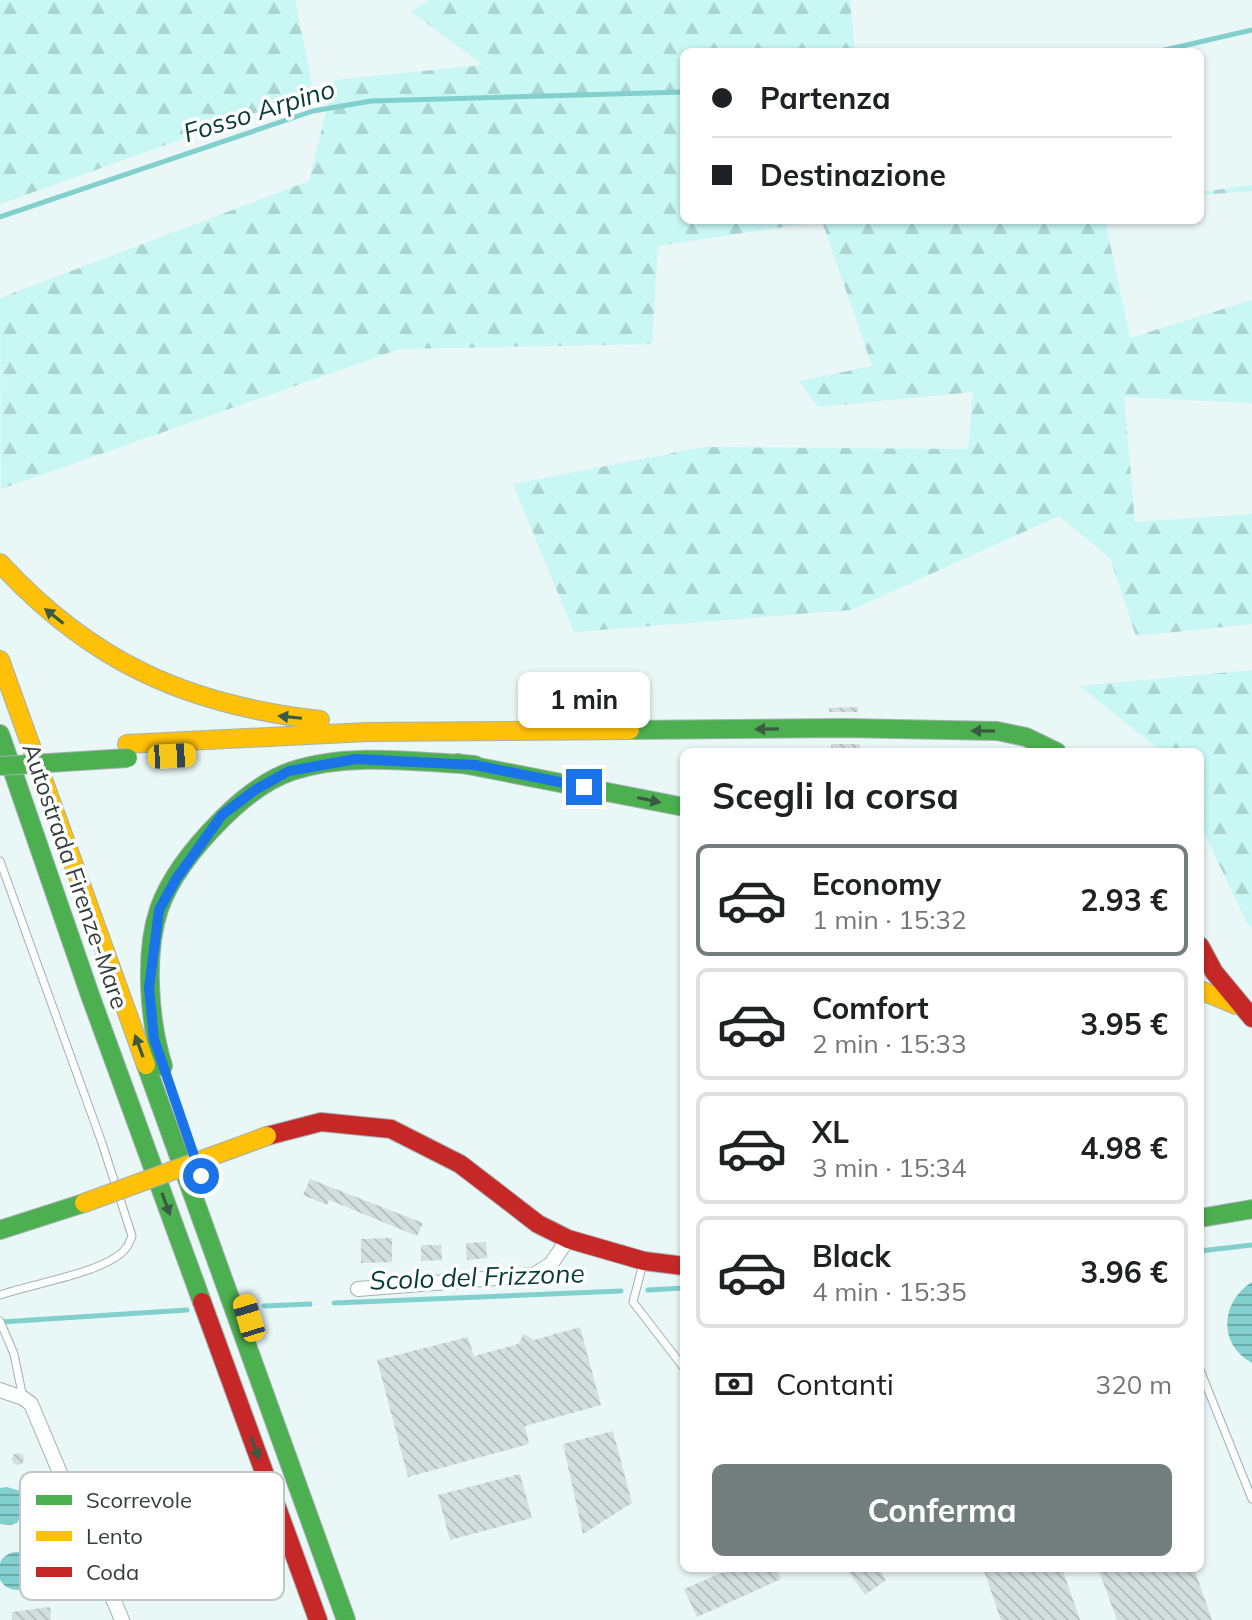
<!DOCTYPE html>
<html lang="it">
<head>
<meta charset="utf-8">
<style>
  body { margin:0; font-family:Mulish,sans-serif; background:#f6f6f6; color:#202124; height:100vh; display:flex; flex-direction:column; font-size:30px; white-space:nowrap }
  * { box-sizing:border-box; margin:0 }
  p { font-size:26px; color:#757577 }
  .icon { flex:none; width:44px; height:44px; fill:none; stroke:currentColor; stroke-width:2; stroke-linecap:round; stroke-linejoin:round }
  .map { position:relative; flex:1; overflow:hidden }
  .sheet { position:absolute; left:680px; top:748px; width:524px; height:824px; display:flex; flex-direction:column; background:#fff; border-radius:12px; box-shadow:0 2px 6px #0004 }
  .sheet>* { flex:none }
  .banner { position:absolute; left:680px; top:48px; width:524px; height:176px; border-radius:12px; box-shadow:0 2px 6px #0004; display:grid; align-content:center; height:176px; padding:0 32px; background:#fff }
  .end { position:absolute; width:36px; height:36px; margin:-18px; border:10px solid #1a73e8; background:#fff; box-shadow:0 0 0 4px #fff }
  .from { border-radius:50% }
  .bubble { position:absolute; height:56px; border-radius:12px; background:#fff; box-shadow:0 2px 6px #0004; font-size:26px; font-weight:700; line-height:56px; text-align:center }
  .car { position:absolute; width:24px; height:48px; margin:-24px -12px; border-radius:10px; box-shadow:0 0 6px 2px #0007; background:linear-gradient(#f5c518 24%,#345 0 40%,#f5c518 0 76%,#345 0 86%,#f5c518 0) }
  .banner b { display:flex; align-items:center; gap:28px; height:76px; font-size:30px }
  .banner b+b { border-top:2px solid #e0e0e0 }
  .banner i { width:20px; height:20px; background:#202124 }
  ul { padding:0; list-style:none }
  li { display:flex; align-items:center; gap:24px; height:112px; margin:0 16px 12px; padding:0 16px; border:4px solid #e0e0e0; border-radius:12px }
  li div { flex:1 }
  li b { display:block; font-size:30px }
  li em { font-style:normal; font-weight:700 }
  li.selected { border-color:#737f7e }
  li>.icon { width:72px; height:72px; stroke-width:1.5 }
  h2 { padding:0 32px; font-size:36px; line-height:96px }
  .pay { display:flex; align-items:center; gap:20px; height:88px; padding:0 32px; font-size:30px }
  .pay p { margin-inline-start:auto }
  .action { display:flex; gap:16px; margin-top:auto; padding:16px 32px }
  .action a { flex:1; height:92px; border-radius:12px; background:#737f7e; color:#fff; font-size:32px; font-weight:700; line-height:92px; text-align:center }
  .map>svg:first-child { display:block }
</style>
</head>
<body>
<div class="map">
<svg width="1252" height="1620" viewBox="0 0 1252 1620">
  <defs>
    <pattern id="forest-firs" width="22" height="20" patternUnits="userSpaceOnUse" patternTransform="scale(2)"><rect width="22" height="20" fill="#c8f7f4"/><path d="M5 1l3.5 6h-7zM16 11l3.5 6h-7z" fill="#acd5d2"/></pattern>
    <pattern id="water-rules" width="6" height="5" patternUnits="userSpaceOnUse" patternTransform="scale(2)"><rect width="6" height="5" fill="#82d0cd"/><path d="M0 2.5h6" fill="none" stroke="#6baaa8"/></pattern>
    <pattern id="building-back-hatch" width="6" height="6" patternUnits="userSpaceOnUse" patternTransform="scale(2)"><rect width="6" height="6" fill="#d3dfde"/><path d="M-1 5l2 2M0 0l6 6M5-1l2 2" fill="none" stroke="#b6c0bf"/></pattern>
  </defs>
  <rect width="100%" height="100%" fill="#e9f7f6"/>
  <!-- forest -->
  <g fill="url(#forest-firs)">
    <path d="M 0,0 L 295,0 L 312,85 L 292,100 L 0,204 Z"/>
    <path d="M 430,0 L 850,0 L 855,52 L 684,52 L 684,220 L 1105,220 L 1130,338 L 1252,300 L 1252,403 L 1124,397 L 1135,522 L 1252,514 L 1252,624 L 1136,636 L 1110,558 L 1059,516 L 851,610 L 574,632 L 513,484 L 704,447 L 968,449 L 973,392 L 818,407 L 799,381 L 872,366 L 822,221 L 658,246 L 652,344 L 400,349 L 1,489 L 0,298 L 309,181 L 334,80 L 483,65 L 411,12 Z"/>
    <path d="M 1252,185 L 1252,191 L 1200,195 L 1200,192 Z"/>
    <path d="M 1252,670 L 1252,929 L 1247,923 L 1200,824 L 1200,752 L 1162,752 L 1080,686 Z"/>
  </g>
  <!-- water -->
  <g fill="url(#water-rules)">
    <path d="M 1252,1282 L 1252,1363 C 1217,1344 1221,1301 1252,1282 Z"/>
    <path d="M 7,1487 L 20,1491 L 27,1507 L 17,1523 L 11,1525 L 0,1524 L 0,1488 Z"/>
    <circle cx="17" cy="1571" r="19"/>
  </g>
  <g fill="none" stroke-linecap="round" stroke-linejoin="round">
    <!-- stream -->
    <g stroke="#82d0cd" stroke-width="5">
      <path d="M 1156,52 L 1252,30"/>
      <path d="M 0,217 L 313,111 L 371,101 L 684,92"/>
      <path d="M 1200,1251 L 1252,1245"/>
      <path d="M 648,1290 L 684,1288"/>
      <path d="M 334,1303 L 621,1291"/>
      <path d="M 264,1306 L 310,1304"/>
      <path d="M 1,1322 L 187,1310"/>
    </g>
  </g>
  <!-- building -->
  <g fill="url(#building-back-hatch)">
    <path d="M 858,707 L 858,712 L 829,712 L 829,708 Z"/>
    <rect x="831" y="744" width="29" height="8"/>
    <path d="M 310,1179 L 423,1223 L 417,1236 L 329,1200 L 327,1205 L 303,1195 Z"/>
    <path d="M 392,1238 L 392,1262 L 361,1263 L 361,1239 Z"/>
    <path d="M 486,1242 L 487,1258 L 467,1260 L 466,1243 Z"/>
    <path d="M 421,1245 L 441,1245 L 442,1260 L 421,1261 Z"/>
    <path d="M 580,1327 L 601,1405 L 525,1426 L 529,1444 L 408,1477 L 377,1360 L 468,1337 L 474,1356 L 518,1344 L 524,1334 L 534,1340 Z"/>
    <path d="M 613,1431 L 632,1503 L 583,1534 L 563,1444 Z"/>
    <circle cx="18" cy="1459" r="6"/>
    <path d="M 520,1474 L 532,1518 L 450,1540 L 438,1495 Z"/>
    <path d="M 733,1568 L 776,1568 L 781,1579 L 697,1617 L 684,1589 Z"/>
    <path d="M 846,1568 L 878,1568 L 886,1580 L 865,1595 Z"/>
    <path d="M 983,1568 L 1062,1568 L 1080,1620 L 1001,1620 Z"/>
    <path d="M 1098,1568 L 1194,1568 L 1212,1620 L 1117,1620 Z"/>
    <path d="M 50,1607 L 51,1620 L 12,1620 L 12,1612 Z"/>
  </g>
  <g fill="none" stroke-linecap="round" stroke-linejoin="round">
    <!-- lane casing -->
    <g stroke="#a5b0b0" stroke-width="9">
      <g id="lane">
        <path d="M 0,861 L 102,1143 L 132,1236 C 130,1240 129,1245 126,1248 C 109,1272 30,1284 0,1295"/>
        <path d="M 643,1263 L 633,1302 L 684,1368"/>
        <path d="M 0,1321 L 14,1354 L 23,1398"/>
        <path d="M 1200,1370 L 1252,1499"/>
      </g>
    </g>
    <!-- street casing -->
    <g stroke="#a5b0b0" stroke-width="16">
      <g id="street">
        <path d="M 358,1289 L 534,1275 L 551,1264 L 568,1239"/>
        <path d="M 0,1390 L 23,1398 L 31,1404 L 122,1620"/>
      </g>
    </g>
    <!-- fast casing -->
    <g stroke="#a5b0b0" stroke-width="20">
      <g id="fast">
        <path d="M 630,730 L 845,728 L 997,731 L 1026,737 L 1057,752"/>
        <path d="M 0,734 L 90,995 L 202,1302"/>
        <path d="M 458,763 L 684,807"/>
        <path d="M 146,1065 L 346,1620"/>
        <path d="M 163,1066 C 149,1021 144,954 159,909 C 171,875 197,844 222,819 C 242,799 265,780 292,771 C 350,752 416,762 475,765"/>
        <path d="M 1200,1218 L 1252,1209"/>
        <path d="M 0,1230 L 84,1203"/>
      </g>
    </g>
    <!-- slow casing -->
    <g stroke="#a5b0b0" stroke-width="20">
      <g id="slow">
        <path d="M 0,563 C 91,662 187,705 320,720"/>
        <path d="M 0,660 L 146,1065"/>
        <path d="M 127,744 L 367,732 L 630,730"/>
        <path d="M 1200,990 L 1236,1005"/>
      </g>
    </g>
    <!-- jam casing -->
    <g stroke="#a5b0b0" stroke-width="20">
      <g id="jam">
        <path d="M 1200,946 L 1214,972 L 1252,1018"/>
        <path d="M 267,1136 L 321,1122 L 391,1129 L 460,1164 L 538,1224 L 568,1239 L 644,1261 L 684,1266"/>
        <path d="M 202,1302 L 318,1620"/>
      </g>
    </g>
    <!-- lane -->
    <use href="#lane" stroke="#fcfefe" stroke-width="7"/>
    <!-- street -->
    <use href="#street" stroke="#fcfefe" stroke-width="14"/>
    <!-- fast -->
    <use href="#fast" stroke="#4caf50" stroke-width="18"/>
    <!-- slow -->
    <use href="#slow" stroke="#ffc107" stroke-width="18"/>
    <!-- jam -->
    <use href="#jam" stroke="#c62828" stroke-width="18"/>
    <!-- fast-bridge casing -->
    <g stroke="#a5b0b0" stroke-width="20" stroke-linecap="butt">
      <path id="fast-bridge" d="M 0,766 L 128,758"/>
    </g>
    <!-- slow-bridge casing -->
    <g stroke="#a5b0b0" stroke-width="20" stroke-linecap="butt">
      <path id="slow-bridge" d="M 84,1203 L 267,1136"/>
    </g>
    <!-- fast-bridge -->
    <use href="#fast-bridge" stroke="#4caf50" stroke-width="18"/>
    <!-- slow-bridge -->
    <use href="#slow-bridge" stroke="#ffc107" stroke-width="18"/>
  </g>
  <!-- one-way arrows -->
  <defs><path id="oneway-solid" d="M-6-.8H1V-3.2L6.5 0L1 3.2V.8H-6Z" transform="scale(2)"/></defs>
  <g fill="#3a5a42">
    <use href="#oneway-solid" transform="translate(54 616) rotate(-142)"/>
    <use href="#oneway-solid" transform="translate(290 717) rotate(-174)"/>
    <use href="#oneway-solid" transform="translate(767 729) rotate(179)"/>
    <use href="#oneway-solid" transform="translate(983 731) rotate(-179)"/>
    <use href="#oneway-solid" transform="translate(649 800) rotate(12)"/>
    <use href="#oneway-solid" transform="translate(139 1046) rotate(-110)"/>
    <use href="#oneway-solid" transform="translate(166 1204) rotate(70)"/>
    <use href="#oneway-solid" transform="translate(255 1448) rotate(70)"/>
  </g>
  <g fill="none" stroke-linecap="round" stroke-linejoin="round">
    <!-- route -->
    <path stroke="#1a73e8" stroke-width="10" d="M 201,1176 L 154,1039 L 149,988 L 159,910 L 176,879 L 222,815 L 255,790 L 289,771 L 356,759 L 475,765 L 584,787"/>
  </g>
  <g text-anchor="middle" stroke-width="7" stroke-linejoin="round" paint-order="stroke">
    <!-- street labels -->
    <g font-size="24" fill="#343e3d" stroke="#fff">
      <text transform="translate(75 876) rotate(71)" y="8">Autostrada Firenze-Mare</text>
    </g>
    <!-- water labels -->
    <g font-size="26" font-style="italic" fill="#073b39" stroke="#fff">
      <text transform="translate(259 111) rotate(-17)" y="9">Fosso Arpino</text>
      <text transform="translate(477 1277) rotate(-2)" y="9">Scolo del Frizzone</text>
    </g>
  </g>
  <!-- legend -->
  <rect x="20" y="1472" width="264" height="128" rx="12" fill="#fff" stroke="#c2c5c5" stroke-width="2"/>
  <rect x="36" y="1495" width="36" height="10" fill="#4caf50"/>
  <rect x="36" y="1531" width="36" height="10" fill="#ffc107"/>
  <rect x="36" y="1567" width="36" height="10" fill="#c62828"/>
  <g font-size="22" fill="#343e3d">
    <text x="86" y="1508">Scorrevole</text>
    <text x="86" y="1544">Lento</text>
    <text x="86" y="1580">Coda</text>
  </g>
</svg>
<i class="end from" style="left:201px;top:1176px"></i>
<i class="end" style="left:584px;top:787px"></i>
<div class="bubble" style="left:518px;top:672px;width:132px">1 min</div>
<i class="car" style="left:172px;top:756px;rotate:87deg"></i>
<i class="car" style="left:249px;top:1318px;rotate:343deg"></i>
<div class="banner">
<b><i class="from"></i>Partenza</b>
<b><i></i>Destinazione</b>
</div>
<section class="sheet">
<h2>Scegli la corsa</h2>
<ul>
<li class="selected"><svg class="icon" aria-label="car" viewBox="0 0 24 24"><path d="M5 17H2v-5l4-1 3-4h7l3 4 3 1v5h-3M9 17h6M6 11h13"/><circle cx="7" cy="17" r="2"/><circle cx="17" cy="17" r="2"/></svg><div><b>Economy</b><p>1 min · 15:32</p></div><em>2.93 €</em></li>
<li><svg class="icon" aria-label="car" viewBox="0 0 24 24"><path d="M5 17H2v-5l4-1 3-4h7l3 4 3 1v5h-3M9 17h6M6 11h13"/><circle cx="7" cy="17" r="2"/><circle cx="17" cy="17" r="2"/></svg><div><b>Comfort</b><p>2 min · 15:33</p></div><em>3.95 €</em></li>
<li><svg class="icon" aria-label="car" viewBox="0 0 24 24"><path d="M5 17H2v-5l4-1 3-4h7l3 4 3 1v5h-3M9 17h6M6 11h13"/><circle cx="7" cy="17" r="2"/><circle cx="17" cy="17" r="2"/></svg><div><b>XL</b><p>3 min · 15:34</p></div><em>4.98 €</em></li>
<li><svg class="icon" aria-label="car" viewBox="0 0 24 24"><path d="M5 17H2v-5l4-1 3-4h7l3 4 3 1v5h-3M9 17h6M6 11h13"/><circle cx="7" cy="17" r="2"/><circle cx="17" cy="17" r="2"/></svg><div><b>Black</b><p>4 min · 15:35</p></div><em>3.96 €</em></li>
</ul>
<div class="pay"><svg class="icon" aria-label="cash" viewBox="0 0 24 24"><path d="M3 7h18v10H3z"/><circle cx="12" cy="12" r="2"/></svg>Contanti<p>320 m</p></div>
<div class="action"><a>Conferma</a></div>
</section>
</div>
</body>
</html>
